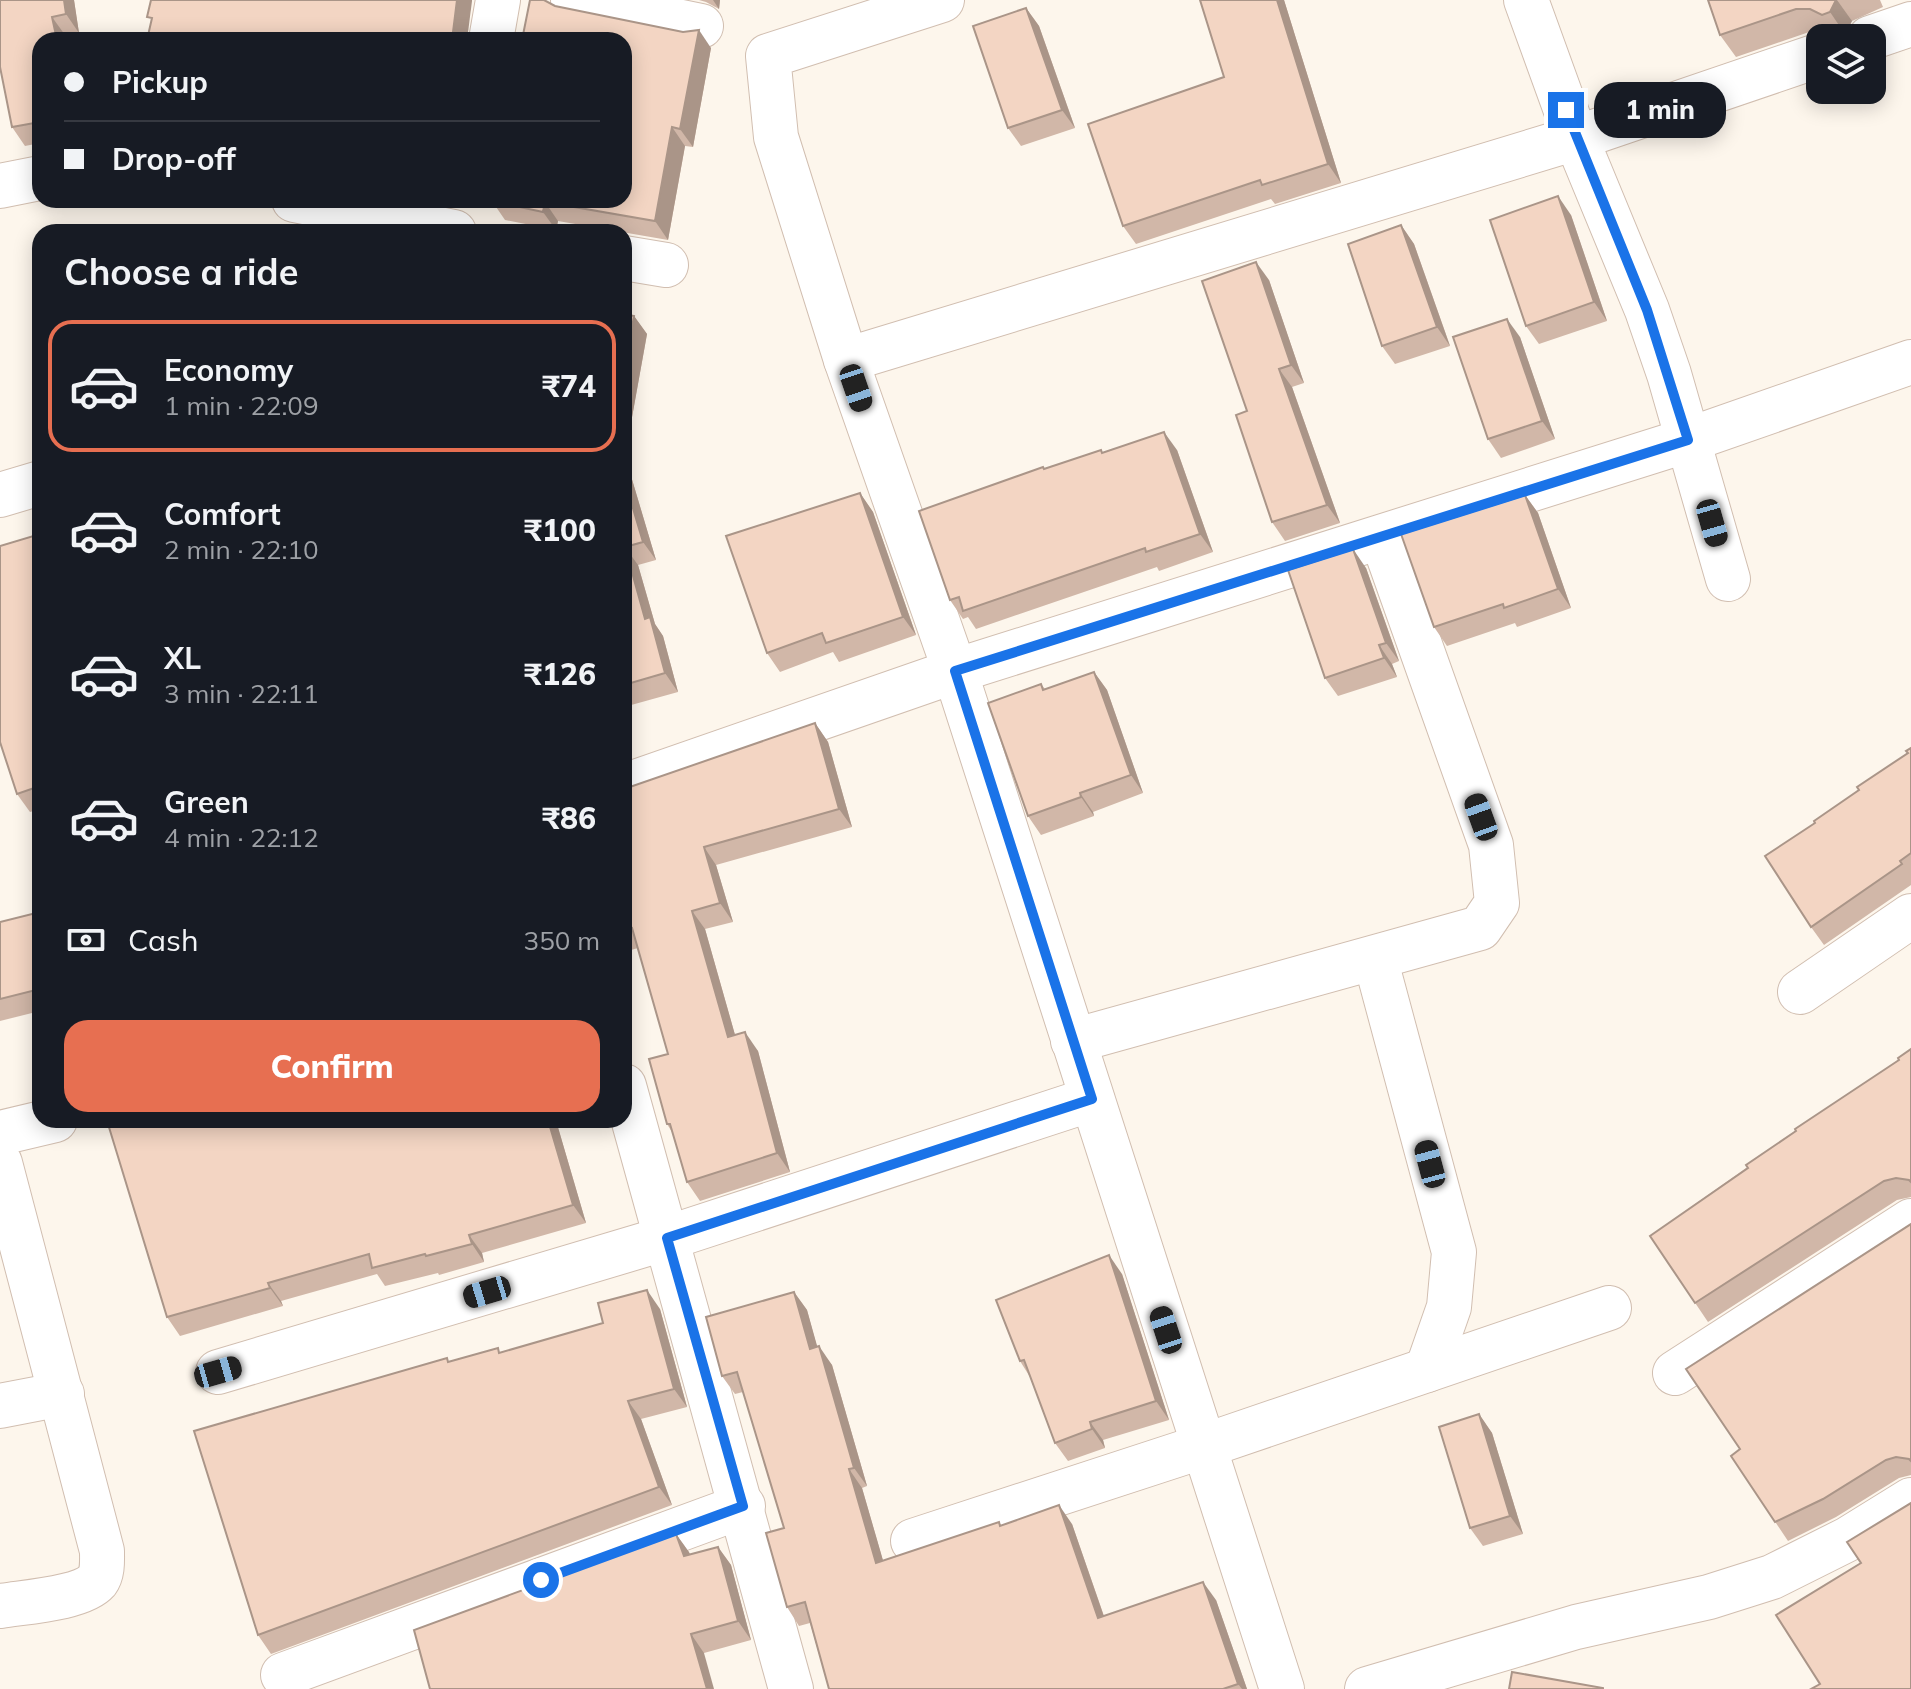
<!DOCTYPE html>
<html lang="en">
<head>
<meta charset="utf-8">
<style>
  body { margin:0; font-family:Mulish,sans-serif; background:#242831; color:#f1f3f6; height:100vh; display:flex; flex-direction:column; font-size:30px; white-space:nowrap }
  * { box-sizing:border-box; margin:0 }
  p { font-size:26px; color:#9ea1a6 }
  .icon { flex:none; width:44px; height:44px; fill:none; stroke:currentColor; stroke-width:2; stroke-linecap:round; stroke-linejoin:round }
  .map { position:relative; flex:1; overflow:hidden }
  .side { position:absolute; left:32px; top:224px; width:600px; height:904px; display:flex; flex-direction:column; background:#171b24; border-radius:24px; box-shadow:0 4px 20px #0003 }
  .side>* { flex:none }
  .top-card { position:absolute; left:32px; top:32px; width:600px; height:176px; border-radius:24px; box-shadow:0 4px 20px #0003; display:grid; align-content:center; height:176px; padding:0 32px; background:#171b24 }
  .tools { position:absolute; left:1806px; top:24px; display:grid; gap:16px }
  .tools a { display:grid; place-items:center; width:80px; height:80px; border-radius:16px; background:#171b24; box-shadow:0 4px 20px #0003; font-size:40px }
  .end { position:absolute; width:36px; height:36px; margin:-18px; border:10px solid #1a73e8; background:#fff; box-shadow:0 0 0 4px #fff }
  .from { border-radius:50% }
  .bubble { position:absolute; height:56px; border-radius:24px; background:#171b24; box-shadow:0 4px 20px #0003; font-size:26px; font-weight:800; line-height:56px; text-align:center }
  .car { position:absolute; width:24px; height:48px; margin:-24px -12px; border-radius:10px; box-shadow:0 0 6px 2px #0007; background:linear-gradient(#222 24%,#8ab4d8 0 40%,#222 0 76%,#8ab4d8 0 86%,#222 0) }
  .top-card b { display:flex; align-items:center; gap:28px; height:76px; font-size:30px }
  .top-card b+b { border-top:2px solid #363941 }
  .top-card i { width:20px; height:20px; background:#f1f3f6 }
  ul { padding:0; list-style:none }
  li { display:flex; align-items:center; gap:24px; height:132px; margin:0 16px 12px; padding:0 16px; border:4px solid transparent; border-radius:24px }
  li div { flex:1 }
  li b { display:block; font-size:30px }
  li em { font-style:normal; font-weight:800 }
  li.active { border-color:#e76f51 }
  li>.icon { width:72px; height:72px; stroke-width:1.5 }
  h2 { padding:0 32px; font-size:36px; line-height:96px }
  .pay { display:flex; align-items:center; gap:20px; height:88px; padding:0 32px; font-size:30px }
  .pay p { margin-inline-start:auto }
  .action { display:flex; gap:16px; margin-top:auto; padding:16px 32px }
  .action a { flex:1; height:92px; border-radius:24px; background:#e76f51; color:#fff; font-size:32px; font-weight:800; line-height:92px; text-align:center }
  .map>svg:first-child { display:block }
</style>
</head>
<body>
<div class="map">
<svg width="1911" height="1689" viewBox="0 0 1911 1689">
  <rect width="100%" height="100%" fill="#fdf6ec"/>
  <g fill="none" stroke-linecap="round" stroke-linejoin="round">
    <!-- street casing -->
    <g stroke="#d1beb0" stroke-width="46">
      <g id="street">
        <path d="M 573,0 L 701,26"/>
        <path d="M 942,0 L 768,56 L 776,137 L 846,360 L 955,671 L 1282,1689"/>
        <path d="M 1526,0 L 1576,138 L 1647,310 L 1669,374 L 1728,579"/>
        <path d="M 1870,38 L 1911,24"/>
        <path d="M 491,40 L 498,0"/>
        <path d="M 0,186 L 40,178"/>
        <path d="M 294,200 L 454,232"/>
        <path d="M 624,258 L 666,265"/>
        <path d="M 846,360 L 1576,138 L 1820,55"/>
        <path d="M 0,495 L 40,483"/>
        <path d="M 624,786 L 955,671 L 1688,440 L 1911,362"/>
        <path d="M 1375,958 L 1454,1252 L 1449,1307 L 1427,1370"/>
        <path d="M 1800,992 L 1911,916"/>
        <path d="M 1073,1041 L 1480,928 L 1497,903 L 1491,845 L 1382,538"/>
        <path d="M 624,1086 L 791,1689"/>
        <path d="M 0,1133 L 55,1120"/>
        <path d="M 0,1163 L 102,1551 C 102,1560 103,1573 97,1581 C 81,1599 23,1602 0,1606"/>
        <path d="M 218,1372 L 667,1238 L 1092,1099"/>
        <path d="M 1675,1373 L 1911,1221"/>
        <path d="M 0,1406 L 62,1394"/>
        <path d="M 913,1541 L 1204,1446 L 1609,1308"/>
        <path d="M 283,1675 L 743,1506"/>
        <path d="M 1367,1689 L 1576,1627 L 1709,1597 L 1772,1577 L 1848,1539 L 1911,1500"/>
      </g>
    </g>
    <!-- street -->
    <use href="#street" stroke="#fff" stroke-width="44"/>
  </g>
  <!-- wall -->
  <g fill="#d1b7a8">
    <path d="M 0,0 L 74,0 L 79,33 L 40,40 L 40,143 L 25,146 L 12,127 Z"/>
    <path d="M 699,0 L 720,0 L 719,9 L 706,2 Z"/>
    <path d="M 1200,0 L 1284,0 L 1341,183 L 1275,204 L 1271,199 L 1136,244 L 1123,226 L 1224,77 Z"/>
    <path d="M 1708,0 L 1880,0 L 1883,7 L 1852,21 L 1845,34 L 1837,37 L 1826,31 L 1812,31 L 1736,57 L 1720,35 Z"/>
    <path d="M 549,3 L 555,6 L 711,48 L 693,147 L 685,146 L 668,240 L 558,221 L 556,230 L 505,220 L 492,201 Z"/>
    <path d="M 1026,8 L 1039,26 L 1075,128 L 1021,146 L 1008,128 Z"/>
    <path d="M 1571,215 L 1607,321 L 1539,344 L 1526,326 Z"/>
    <path d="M 1401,225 L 1414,244 L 1450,346 L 1395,364 L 1382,346 Z"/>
    <path d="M 1269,280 L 1304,383 L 1292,387 L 1340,523 L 1285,541 L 1272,522 L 1247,411 Z"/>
    <path d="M 624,314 L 634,316 L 647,334 L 625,456 L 656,560 L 638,565 L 655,624 L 663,636 L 678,692 L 624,707 Z"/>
    <path d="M 1520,337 L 1555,439 L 1501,458 L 1488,439 Z"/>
    <path d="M 1101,450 L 1103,453 L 1177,450 L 1213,552 L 1159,571 L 1157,567 L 976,629 L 968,617 L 963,619 L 950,600 L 1044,469 Z"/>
    <path d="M 860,493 L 873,512 L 916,635 L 839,662 L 833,652 L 780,672 L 767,653 Z"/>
    <path d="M 1525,495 L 1538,513 L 1571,608 L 1517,627 L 1515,623 L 1447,646 L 1434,627 Z"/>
    <path d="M 40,534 L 40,809 L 30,812 L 17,794 Z"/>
    <path d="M 1366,568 L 1399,661 L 1392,664 L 1397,677 L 1338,696 L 1325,678 Z"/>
    <path d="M 1094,672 L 1107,690 L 1143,793 L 1093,812 L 1094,816 L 1041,835 L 1028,816 L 1041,684 L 1045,689 Z"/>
    <path d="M 815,723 L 828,742 L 852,827 L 716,865 L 733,922 L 705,929 L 735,1035 L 758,1051 L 790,1172 L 700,1201 L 687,1182 L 672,1132 L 667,1124 L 668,1054 L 638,948 L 631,950 L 624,940 L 624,789 Z"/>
    <path d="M 1911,748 L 1911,885 L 1824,945 L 1811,927 L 1815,823 L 1908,753 Z"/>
    <path d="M 40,912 L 40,1011 L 0,1021 L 0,922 Z"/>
    <path d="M 1911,1049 L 1911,1197 L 1897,1200 L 1708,1322 L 1650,1236 L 1899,1060 Z"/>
    <path d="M 121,1120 L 572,1120 L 557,1124 L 586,1223 L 482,1253 L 484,1262 L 439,1275 L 438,1273 L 385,1286 L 377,1274 L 281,1301 L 283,1306 L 180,1336 L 167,1317 Z"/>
    <path d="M 1911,1224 L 1911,1475 L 1899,1478 L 1836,1517 L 1788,1541 L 1731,1456 L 1740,1449 Z"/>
    <path d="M 1122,1274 L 1169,1420 L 1103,1440 L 1105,1448 L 1068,1461 L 1055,1443 L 1030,1377 L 1020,1361 Z"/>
    <path d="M 794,1292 L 807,1310 L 817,1347 L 832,1365 L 867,1486 L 862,1488 L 883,1561 L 999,1522 L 1001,1525 L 1072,1524 L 1104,1616 L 1216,1600 L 1247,1689 L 829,1689 L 810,1623 L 799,1626 L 787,1607 L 784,1528 L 743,1392 L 735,1394 L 722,1376 Z"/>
    <path d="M 660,1309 L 687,1407 L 641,1419 L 672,1505 L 271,1654 L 258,1635 L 449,1362 L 501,1353 Z"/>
    <path d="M 1479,1414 L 1492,1433 L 1523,1534 L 1483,1546 L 1470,1528 Z"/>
    <path d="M 676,1534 L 690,1554 L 718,1547 L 731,1565 L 751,1640 L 704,1653 L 430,1689 Z"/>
  </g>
  <!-- shaded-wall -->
  <g fill="#aa9588">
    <path d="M 64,0 L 74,0 L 79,33 L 66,14 Z"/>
    <path d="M 457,0 L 472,0 L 472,1 L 467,40 L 452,40 Z"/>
    <path d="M 713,0 L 720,0 L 719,9 Z"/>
    <path d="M 1277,0 L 1284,0 L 1341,183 L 1328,164 Z"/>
    <path d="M 1836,0 L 1837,0 L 1852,21 L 1845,34 L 1830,12 Z"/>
    <path d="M 1026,8 L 1039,26 L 1075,128 L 1062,110 Z"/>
    <path d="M 52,17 L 65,35 L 66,40 L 57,40 Z"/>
    <path d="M 699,30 L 711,48 L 693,147 L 680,129 Z"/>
    <path d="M 672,127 L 685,146 L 668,240 L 655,221 Z"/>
    <path d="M 1558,196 L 1571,215 L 1607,321 L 1594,302 Z"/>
    <path d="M 545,202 L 558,221 L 556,230 L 543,212 Z"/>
    <path d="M 1401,225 L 1414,244 L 1450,346 L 1437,327 Z"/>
    <path d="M 1256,262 L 1269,280 L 1304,383 L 1291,365 Z"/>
    <path d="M 634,316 L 647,334 L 625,456 L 656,560 L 643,542 L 624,478 L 624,372 Z"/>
    <path d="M 1507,319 L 1520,337 L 1555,439 L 1542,421 Z"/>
    <path d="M 1279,369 L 1292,387 L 1340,523 L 1327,505 Z"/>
    <path d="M 1164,432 L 1177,450 L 1213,552 L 1200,534 Z"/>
    <path d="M 860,493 L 873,512 L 916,635 L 903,617 Z"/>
    <path d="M 1525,495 L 1538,513 L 1571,608 L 1558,589 Z"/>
    <path d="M 625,547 L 638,565 L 655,624 L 663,636 L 678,692 L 665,673 L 645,619 Z"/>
    <path d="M 1353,549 L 1366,568 L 1399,661 L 1386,643 Z"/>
    <path d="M 1379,645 L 1392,664 L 1397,677 L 1384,658 Z"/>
    <path d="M 1094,672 L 1107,690 L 1143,793 L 1131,775 Z"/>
    <path d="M 815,723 L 828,742 L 852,827 L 839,809 Z"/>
    <path d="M 1080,793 L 1093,812 L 1094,816 L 1081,797 Z"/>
    <path d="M 704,847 L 716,865 L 733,922 L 720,903 Z"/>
    <path d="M 692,911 L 705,929 L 741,1056 L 728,1037 Z"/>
    <path d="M 745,1032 L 758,1051 L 790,1172 L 777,1153 Z"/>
    <path d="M 548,1120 L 554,1120 L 557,1124 L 586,1223 L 573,1205 Z"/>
    <path d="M 469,1235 L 482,1253 L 484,1262 L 472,1244 Z"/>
    <path d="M 1109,1255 L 1122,1274 L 1169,1420 L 1156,1401 Z"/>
    <path d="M 268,1283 L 281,1301 L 283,1306 L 270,1288 Z"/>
    <path d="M 647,1290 L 660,1309 L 687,1407 L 674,1389 Z"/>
    <path d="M 794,1292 L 807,1310 L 823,1367 L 810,1349 Z"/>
    <path d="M 819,1346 L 832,1365 L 867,1486 L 854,1468 Z"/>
    <path d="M 628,1401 L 641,1419 L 672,1505 L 659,1487 Z"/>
    <path d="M 1479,1414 L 1492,1433 L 1523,1534 L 1510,1516 Z"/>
    <path d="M 1090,1422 L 1103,1440 L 1105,1448 L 1092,1429 Z"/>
    <path d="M 849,1469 L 862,1488 L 889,1581 L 876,1563 Z"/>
    <path d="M 1059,1505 L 1072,1524 L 1111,1637 L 1098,1618 Z"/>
    <path d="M 676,1534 L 689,1552 L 697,1575 L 684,1556 Z"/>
    <path d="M 718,1547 L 731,1565 L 751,1640 L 738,1621 Z"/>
    <path d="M 1203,1582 L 1216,1600 L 1247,1689 L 1242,1689 L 1238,1684 Z"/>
    <path d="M 691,1634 L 704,1653 L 714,1689 L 707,1689 Z"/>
  </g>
  <!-- building -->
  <g fill="#f3d5c3" stroke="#aa9588" stroke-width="2">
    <path d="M 0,0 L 64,0 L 66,14 L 52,17 L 57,40 L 40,40 L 40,122 L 12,127 L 0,67 Z"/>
    <path d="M 151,0 L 457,0 L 452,40 L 147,40 L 152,18 L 147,17 Z"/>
    <path d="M 530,0 L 544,0 L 555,6 L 683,32 L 699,30 L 680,129 L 672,127 L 655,221 L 545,202 L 543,212 L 492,201 L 492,200 L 624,200 L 624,40 L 522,40 Z"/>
    <path d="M 1200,0 L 1277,0 L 1328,164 L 1262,185 L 1260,180 L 1123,226 L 1088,124 L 1224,77 Z"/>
    <path d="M 1708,0 L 1836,0 L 1830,12 L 1822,15 L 1810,9 L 1796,9 L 1720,35 Z"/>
    <path d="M 1026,8 L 1062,110 L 1008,128 L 973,26 Z"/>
    <path d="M 1558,196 L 1594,302 L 1526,326 L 1490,220 Z"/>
    <path d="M 1401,225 L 1437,327 L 1382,346 L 1348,244 Z"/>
    <path d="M 1256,262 L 1291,365 L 1279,369 L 1327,505 L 1272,522 L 1236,415 L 1247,411 L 1202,281 Z"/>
    <path d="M 624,314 L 634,316 L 624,372 Z"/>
    <path d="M 1507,319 L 1542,421 L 1488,439 L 1453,337 Z"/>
    <path d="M 1164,432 L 1200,534 L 1146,552 L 1145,548 L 963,611 L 959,597 L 950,600 L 919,511 L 1043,467 L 1044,469 L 1101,450 L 1102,453 Z"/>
    <path d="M 624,478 L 643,542 L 625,547 L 645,619 L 650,617 L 665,673 L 624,685 Z"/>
    <path d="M 860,493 L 903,617 L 826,643 L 822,633 L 767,653 L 726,536 Z"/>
    <path d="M 1525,495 L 1558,589 L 1504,608 L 1503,604 L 1434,627 L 1401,534 Z"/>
    <path d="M 40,534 L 40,786 L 17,794 L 0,742 L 0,546 Z"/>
    <path d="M 1353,549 L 1386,643 L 1379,645 L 1384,658 L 1325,678 L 1288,570 Z"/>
    <path d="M 1094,672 L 1131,775 L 1080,793 L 1081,797 L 1028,816 L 988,703 L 1041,684 L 1043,690 Z"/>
    <path d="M 815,723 L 839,809 L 704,847 L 720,903 L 692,911 L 728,1037 L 745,1032 L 777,1153 L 687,1182 L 670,1124 L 667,1124 L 649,1059 L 668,1054 L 632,928 L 624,930 L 624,789 Z"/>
    <path d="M 1911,748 L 1911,853 L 1900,861 L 1902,864 L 1811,927 L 1765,856 L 1815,823 L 1814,821 L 1859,790 L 1857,787 L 1908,753 L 1906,751 Z"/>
    <path d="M 40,912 L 40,989 L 0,999 L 0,922 Z"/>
    <path d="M 1911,1049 L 1911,1182 L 1909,1180 L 1896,1178 L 1884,1181 L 1695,1303 L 1650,1236 L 1748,1168 L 1746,1165 L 1796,1131 L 1795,1129 L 1899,1060 L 1898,1058 Z"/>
    <path d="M 121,1120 L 548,1120 L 573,1205 L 469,1235 L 472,1244 L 426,1256 L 425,1254 L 372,1268 L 369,1254 L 268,1283 L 270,1288 L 167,1317 L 108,1124 Z"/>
    <path d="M 1911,1224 L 1911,1461 L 1909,1459 L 1896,1457 L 1886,1460 L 1823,1499 L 1775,1522 L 1731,1456 L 1740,1449 L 1686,1369 Z"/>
    <path d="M 1109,1255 L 1156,1401 L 1090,1422 L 1092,1429 L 1055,1443 L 1024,1360 L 1020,1361 L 996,1300 Z"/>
    <path d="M 647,1290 L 674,1389 L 628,1401 L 659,1487 L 258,1635 L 194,1431 L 447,1358 L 448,1362 L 498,1348 L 499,1353 L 603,1323 L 598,1303 Z"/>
    <path d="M 794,1292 L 810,1349 L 819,1346 L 854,1468 L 849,1469 L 876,1563 L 999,1522 L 1000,1526 L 1059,1505 L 1098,1618 L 1203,1582 L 1238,1684 L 1223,1689 L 829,1689 L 805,1602 L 787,1607 L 766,1533 L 784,1528 L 737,1372 L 722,1376 L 706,1317 Z"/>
    <path d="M 1479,1414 L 1510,1516 L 1470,1528 L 1439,1427 Z"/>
    <path d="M 1911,1503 L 1911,1689 L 1811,1689 L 1820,1684 L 1776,1615 L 1861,1563 L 1847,1542 Z"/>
    <path d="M 676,1534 L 684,1556 L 718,1547 L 738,1621 L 691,1634 L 707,1689 L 430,1689 L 414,1630 Z"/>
    <path d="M 1512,1672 L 1603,1688 L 1603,1689 L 1509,1689 Z"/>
  </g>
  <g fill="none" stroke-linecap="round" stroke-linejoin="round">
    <!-- route -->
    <path stroke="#1a73e8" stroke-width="10" d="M 541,1580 L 743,1506 L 667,1238 L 1092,1099 L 955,671 L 1688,440 L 1647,310 L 1566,110"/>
  </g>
</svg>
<div class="tools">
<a><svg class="icon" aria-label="layers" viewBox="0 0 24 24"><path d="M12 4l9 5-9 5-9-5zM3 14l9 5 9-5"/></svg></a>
</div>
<i class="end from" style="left:541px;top:1580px"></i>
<i class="end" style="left:1566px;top:110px"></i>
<div class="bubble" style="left:1594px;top:82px;width:132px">1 min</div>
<i class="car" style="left:856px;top:388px;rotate:161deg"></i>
<i class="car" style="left:1712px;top:523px;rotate:164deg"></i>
<i class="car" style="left:1481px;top:817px;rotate:340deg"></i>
<i class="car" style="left:1430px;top:1164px;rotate:345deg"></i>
<i class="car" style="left:487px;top:1292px;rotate:253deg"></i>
<i class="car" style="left:1166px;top:1330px;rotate:342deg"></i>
<i class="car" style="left:218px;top:1372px;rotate:74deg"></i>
<div class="top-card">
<b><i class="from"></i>Pickup</b>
<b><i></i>Drop-off</b>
</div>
<section class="side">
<h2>Choose a ride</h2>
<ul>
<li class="active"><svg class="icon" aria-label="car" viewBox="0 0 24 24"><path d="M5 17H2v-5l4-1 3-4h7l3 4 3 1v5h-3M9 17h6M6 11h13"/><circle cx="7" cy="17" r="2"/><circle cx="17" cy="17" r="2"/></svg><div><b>Economy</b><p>1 min · 22:09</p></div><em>₹74</em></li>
<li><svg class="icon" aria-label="car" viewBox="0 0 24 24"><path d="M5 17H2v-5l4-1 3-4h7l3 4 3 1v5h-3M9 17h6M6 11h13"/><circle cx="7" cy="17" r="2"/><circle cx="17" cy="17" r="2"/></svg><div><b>Comfort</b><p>2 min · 22:10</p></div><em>₹100</em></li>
<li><svg class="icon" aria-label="car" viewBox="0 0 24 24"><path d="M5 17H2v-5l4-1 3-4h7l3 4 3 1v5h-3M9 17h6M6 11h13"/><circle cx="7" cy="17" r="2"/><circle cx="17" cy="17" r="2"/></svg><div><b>XL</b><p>3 min · 22:11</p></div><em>₹126</em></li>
<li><svg class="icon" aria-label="car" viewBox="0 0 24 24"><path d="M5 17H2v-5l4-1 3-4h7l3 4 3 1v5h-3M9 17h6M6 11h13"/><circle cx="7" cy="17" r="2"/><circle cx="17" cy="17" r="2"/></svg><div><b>Green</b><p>4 min · 22:12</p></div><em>₹86</em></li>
</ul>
<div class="pay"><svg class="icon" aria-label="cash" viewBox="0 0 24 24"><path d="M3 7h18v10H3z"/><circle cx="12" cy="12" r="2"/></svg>Cash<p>350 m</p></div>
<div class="action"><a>Confirm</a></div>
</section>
</div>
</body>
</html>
